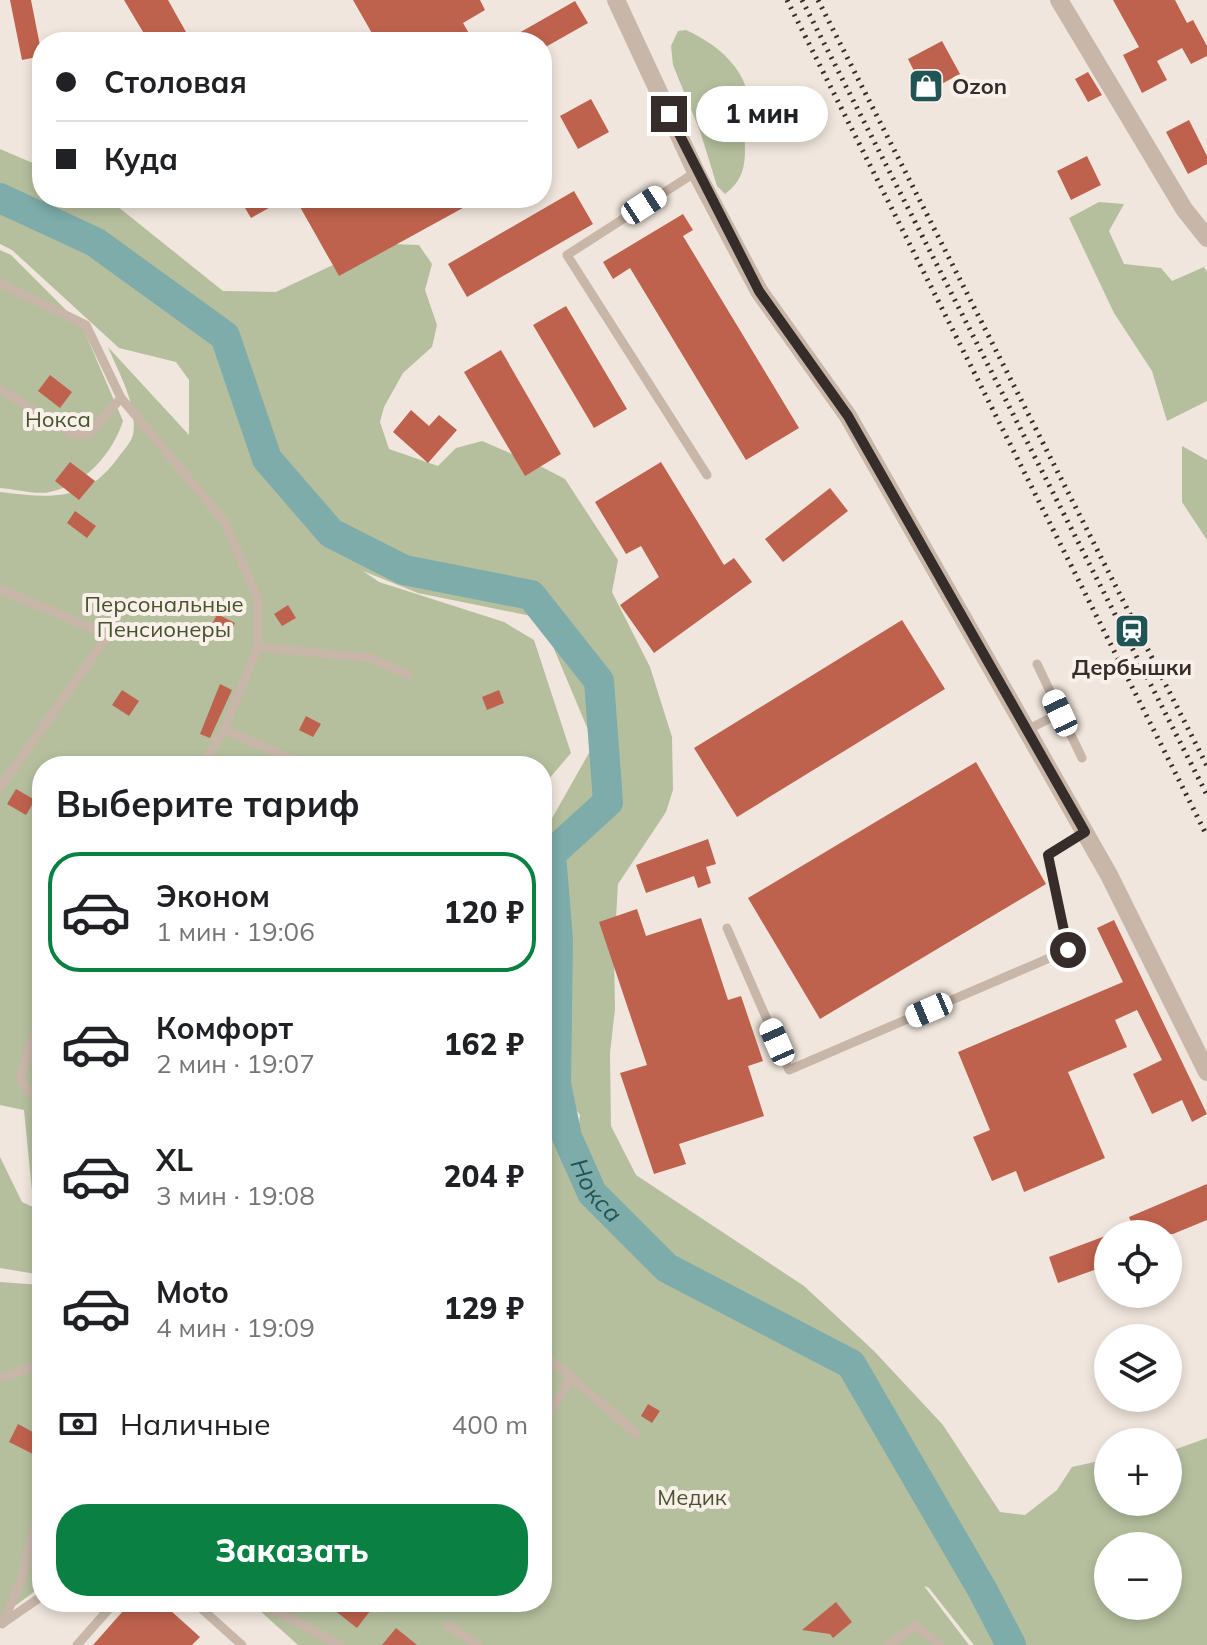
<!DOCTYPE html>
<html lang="ru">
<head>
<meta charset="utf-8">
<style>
  body { margin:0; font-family:Mulish,sans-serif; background:#f6f6f6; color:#202124; height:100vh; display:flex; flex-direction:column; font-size:30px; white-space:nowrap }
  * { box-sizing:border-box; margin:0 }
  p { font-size:26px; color:#757577 }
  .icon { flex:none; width:44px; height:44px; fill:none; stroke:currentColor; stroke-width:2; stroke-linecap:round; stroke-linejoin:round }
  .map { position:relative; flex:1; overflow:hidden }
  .sheet { position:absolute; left:32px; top:756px; width:520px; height:856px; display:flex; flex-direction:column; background:#fff; border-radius:32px; box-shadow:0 4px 12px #0003 }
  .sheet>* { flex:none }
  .guide { position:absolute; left:32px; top:32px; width:520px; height:176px; border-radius:32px; box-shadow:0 4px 12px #0003; display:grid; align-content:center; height:176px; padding:0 24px; background:#fff }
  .buttons { position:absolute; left:1094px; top:1220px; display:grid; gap:16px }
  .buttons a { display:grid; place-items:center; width:88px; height:88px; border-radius:50%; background:#fff; box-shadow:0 4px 12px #0003; font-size:40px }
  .end { position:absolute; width:36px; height:36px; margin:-18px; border:10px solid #362c29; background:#fff; box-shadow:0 0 0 4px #fff }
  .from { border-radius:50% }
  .bubble { position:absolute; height:56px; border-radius:28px; background:#fff; box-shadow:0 4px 12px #0003; font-size:26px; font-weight:800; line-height:56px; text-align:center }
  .car { position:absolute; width:24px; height:48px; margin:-24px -12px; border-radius:10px; box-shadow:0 0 6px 2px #0007; background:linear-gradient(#fff 24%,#345 0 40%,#fff 0 76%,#345 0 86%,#fff 0) }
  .guide b { display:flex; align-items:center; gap:28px; height:76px; font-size:30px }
  .guide b+b { border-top:2px solid #e0e0e0 }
  .guide i { width:20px; height:20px; background:#202124 }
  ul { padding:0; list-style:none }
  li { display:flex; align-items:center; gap:24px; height:120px; margin:0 16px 12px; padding:0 8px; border:4px solid transparent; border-radius:32px }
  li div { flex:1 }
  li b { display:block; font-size:30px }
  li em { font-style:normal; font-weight:800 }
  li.selected { border-color:#0b8043 }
  li>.icon { width:72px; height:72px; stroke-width:1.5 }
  h2 { padding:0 24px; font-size:36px; line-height:96px }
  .pay { display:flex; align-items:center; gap:20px; height:88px; padding:0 24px; font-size:30px }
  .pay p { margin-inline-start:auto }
  .cta { display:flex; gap:16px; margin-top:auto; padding:16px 24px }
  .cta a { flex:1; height:92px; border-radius:32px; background:#0b8043; color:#fff; font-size:32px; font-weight:800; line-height:92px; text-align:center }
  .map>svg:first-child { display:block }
</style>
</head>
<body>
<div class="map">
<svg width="1207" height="1645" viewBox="0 0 1207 1645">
  <rect width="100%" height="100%" fill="#f0e6dd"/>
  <!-- green -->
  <g fill="#b5bf9e" fill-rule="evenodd">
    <path d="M 686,30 C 708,40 731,56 742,78 C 749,91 746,101 745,115 C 742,145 754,173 725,194 L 717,186 L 701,134 L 673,65 L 671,46 L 678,31 Z"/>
    <path d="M 0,149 L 42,167 L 42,198 L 107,198 L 223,291 L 276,292 L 356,254 L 391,244 L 419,245 L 432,264 L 425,290 L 437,325 L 432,347 L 403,373 L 384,407 L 380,422 L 389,449 L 438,466 L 456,448 L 482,441 L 540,466 L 565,479 L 618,560 L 612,592 L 650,667 L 672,737 L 673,790 L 666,812 L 618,884 L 614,952 L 615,1009 L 610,1053 L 611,1126 L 636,1175 L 804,1286 L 874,1351 L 943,1425 L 1000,1512 L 1025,1515 L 1057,1490 L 1072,1467 L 1108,1459 L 1108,1502 L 1168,1502 L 1168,1452 L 1207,1438 L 1207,1645 L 974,1645 L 929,1588 L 924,1586 L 969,1645 L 298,1645 L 250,1602 L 542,1602 L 542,1088 L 560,1149 L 573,1173 L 580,1115 L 542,1062 L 542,836 L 594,744 L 541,618 L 418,593 L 363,571 L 379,582 L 504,622 L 534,640 L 571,753 L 542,787 L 542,766 L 42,766 L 42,1196 L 32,1191 L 24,1110 L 0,1105 L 0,492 C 51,498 87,503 120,455 C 124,450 131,442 133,435 C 138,405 119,374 108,347 L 189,435 L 189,380 L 176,362 L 119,348 L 12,250 L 0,244 ZM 1108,1546 L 1168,1546 L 1168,1606 L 1108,1606 Z"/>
    <path d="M 1099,202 L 1124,204 L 1109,231 L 1124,264 L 1161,268 L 1172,281 L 1204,267 L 1207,272 L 1207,401 L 1167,421 L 1152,371 L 1114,313 L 1069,218 Z"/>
    <path d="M 0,250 L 11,255 L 82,326 L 123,421 C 112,454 86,484 50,492 C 36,495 15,489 0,488 Z"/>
    <path d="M 1182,446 L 1207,460 L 1207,540 L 1182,502 Z"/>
    <path d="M 0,1157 L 22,1202 L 42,1211 L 42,1275 L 0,1268 Z"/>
    <path d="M 0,1282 L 42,1285 L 42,1586 L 0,1617 Z"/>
  </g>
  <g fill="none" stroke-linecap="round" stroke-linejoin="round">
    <!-- river -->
    <path stroke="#7dacab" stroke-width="30" id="s1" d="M 0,198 L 95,242 L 225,336 L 267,459 L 331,533 L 404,570 L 531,595 L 599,681 L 608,802 L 551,854 L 558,940 L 556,1084 L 567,1137 L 592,1193 L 667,1268 L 851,1364 L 983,1591 L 1011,1645"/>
  </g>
  <!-- building -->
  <g fill="#be624d">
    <path d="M 10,0 L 31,0 L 42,56 L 22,60 Z"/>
    <path d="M 124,0 L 168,0 L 186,32 L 178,37 L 181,42 L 149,42 Z"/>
    <path d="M 353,0 L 480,0 L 485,10 L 463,23 L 474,42 L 377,42 Z"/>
    <path d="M 1113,0 L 1175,0 L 1187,23 L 1193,20 L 1207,46 L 1207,56 L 1191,64 L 1182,48 L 1157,61 L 1167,80 L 1142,93 L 1123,55 L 1139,47 Z"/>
    <path d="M 575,1 L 588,23 L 542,49 L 542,42 L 503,42 Z"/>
    <path d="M 942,41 L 960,74 L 925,93 L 908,59 Z"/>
    <path d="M 1088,72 L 1102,95 L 1088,102 L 1075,79 Z"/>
    <path d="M 591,99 L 609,132 L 578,149 L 560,116 Z"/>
    <path d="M 1189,120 L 1207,156 L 1207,164 L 1188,174 L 1166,132 Z"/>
    <path d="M 1087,156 L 1101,185 L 1071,200 L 1057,171 Z"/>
    <path d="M 574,191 L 593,224 L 467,297 L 448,264 Z"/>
    <path d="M 239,198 L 287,198 L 251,218 Z"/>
    <path d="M 295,198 L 481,198 L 339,276 Z"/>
    <path d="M 683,214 L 693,230 L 683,236 L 799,428 L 746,460 L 630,268 L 613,279 L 603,262 Z"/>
    <path d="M 566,306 L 627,409 L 594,428 L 533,325 Z"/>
    <path d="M 501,350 L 561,454 L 525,476 L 464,372 Z"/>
    <path d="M 50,375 L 72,392 L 60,408 L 38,391 Z"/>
    <path d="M 411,410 L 429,426 L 439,415 L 457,430 L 428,463 L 393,432 Z"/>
    <path d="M 70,462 L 95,481 L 79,500 L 55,481 Z"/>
    <path d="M 661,462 L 724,565 L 734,558 L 752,582 L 654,653 L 620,605 L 659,577 L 641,546 L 626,554 L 595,502 Z"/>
    <path d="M 830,488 L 848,511 L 783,562 L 765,539 Z"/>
    <path d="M 75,511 L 96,526 L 87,538 L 67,523 Z"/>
    <path d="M 288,605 L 296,618 L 282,626 L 274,614 Z"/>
    <path d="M 217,614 L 235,623 L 229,637 L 210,629 Z"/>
    <path d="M 902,620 L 945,689 L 737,817 L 694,748 Z"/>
    <path d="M 220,684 L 232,690 L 210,738 L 200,734 Z"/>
    <path d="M 122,690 L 139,701 L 129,716 L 112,705 Z"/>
    <path d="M 499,690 L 504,703 L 487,710 L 482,697 Z"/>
    <path d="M 306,716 L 321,724 L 313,737 L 299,730 Z"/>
    <path d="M 976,762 L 1046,884 L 820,1019 L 748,898 Z"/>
    <path d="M 16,789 L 35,800 L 26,815 L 7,804 Z"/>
    <path d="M 708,839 L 716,864 L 706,867 L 711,883 L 698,888 L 694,876 L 646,893 L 636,865 Z"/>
    <path d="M 637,909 L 646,936 L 701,918 L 728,1000 L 741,996 L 763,1061 L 748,1066 L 764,1116 L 679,1144 L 686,1164 L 654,1174 L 620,1073 L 647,1065 L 599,922 Z"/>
    <path d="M 1114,920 L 1207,1114 L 1192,1122 L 1182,1100 L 1152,1114 L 1133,1074 L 1162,1060 L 1137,1010 L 1115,1020 L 1127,1047 L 1068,1072 L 1105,1158 L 1024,1192 L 1016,1171 L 992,1181 L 973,1137 L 990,1130 L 958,1052 L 1123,982 L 1097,928 Z"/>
    <path d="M 1207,1184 L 1207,1220 L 1173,1234 L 1136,1234 L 1129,1217 Z"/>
    <path d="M 1108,1235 L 1108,1265 L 1058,1283 L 1049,1257 Z"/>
    <path d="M 648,1404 L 660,1411 L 652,1423 L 641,1416 Z"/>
    <path d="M 18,1424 L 42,1437 L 33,1454 L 9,1442 Z"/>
    <path d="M 131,1602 L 161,1602 L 200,1637 L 192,1645 L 93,1645 Z"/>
    <path d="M 324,1602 L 359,1602 L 370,1611 L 357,1628 Z"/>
    <path d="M 836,1602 L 852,1622 L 833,1638 L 830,1634 L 802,1630 Z"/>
    <path d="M 396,1628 L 417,1645 L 382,1645 Z"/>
  </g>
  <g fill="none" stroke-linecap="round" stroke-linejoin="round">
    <!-- lane -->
    <g stroke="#c8b6a9" stroke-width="9">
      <path d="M 696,172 L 567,255 L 707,475"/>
      <path d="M 0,283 L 86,325 L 121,398 L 225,522 L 258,600 L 258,647 L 224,729"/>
      <path d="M 0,389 L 72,434 L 89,434 L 121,398"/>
      <path d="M 0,589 L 108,635 L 0,788"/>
      <path d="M 258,647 L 371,658 L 408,675"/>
      <path d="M 1037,664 L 1082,758"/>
      <path d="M 1027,730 L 1060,713"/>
      <path d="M 202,766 L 224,729 L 306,766"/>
      <path d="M 727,928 L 789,1070 L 1068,950 L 1048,855 L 1085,832"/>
      <path d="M 42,1024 L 32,1041 L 20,1078 L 27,1090 L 42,1098"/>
      <path d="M 542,1353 L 571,1377 L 542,1426"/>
      <path d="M 571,1377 L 637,1434"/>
      <path d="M 0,1378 L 42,1364"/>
      <path d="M 194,1602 L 242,1645"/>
      <path d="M 259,1602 L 340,1645"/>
      <path d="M 3,1623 L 42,1596"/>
      <path d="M 2,1624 L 20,1584 L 42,1501"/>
      <path d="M 448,1626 L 478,1645"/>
      <path d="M 77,1645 L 115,1602"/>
      <path d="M 888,1645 L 916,1625 L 940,1645"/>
    </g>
    <!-- street -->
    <g stroke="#c8b6a9" stroke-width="18">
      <path d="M 616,0 L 696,172 L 759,291 L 848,416 L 1109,875 L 1207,1072"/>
      <path d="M 1059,0 L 1184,209 L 1207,238"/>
    </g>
    <!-- rail -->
    <g stroke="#362c29" stroke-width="5" stroke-dasharray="2 6" stroke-linecap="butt">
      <path d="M 787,0 L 1207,836"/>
      <path d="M 802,0 L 1207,795"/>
      <path d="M 818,0 L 1207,766"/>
    </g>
  </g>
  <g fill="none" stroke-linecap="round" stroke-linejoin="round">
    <!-- route -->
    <path stroke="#362c29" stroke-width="10" d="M 669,114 L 759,291 L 848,416 L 1085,832 L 1048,855 L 1068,950"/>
  </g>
  <!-- icons -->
  <defs>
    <g id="shop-square" transform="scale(1.8)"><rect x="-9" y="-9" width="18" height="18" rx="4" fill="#215454" stroke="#f8f0e9"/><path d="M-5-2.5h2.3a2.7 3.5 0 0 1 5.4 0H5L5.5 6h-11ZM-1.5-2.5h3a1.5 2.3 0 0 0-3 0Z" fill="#fff"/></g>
    <g id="station-square" transform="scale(1.8)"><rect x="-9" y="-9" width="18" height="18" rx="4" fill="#215454" stroke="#f8f0e9"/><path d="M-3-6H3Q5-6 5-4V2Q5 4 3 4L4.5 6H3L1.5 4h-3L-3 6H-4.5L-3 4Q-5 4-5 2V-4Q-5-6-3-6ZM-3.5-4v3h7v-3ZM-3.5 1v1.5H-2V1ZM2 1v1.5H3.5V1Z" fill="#fff"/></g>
  </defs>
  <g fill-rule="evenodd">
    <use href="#shop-square" x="926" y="86"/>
    <use href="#station-square" x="1132" y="631"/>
  </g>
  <g text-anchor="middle" stroke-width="8" stroke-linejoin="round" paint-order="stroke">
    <!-- poi labels -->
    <g font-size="22" font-weight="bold" fill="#362c29" stroke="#f8f0e9" text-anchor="start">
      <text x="952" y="94">Ozon</text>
      <text x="1132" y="675" text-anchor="middle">Дербышки</text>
    </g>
    <!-- park labels -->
    <g font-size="22" fill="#47522e" stroke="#f8f0e9">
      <text x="58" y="427">Нокса</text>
      <text x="164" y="612">Персональные<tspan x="164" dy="25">Пенсионеры</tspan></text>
      <text x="692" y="1505">Медик</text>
    </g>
    <!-- water labels -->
    <g font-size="24" font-style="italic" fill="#215454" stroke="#f8f0e9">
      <text dy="8" stroke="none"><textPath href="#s1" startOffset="1358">Нокса</textPath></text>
    </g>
  </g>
</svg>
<div class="buttons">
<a><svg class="icon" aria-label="locate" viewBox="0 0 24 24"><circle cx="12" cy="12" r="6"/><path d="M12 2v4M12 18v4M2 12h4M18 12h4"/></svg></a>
<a><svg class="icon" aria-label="layers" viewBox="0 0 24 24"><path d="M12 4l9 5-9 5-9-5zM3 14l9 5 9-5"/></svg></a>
<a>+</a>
<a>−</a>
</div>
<i class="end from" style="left:1068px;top:950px"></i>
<i class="end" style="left:669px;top:114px"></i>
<div class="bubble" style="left:696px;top:86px;width:132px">1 мин</div>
<i class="car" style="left:644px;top:205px;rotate:57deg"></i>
<i class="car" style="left:1060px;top:713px;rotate:335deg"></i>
<i class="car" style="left:929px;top:1010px;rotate:247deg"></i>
<i class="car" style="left:777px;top:1042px;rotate:336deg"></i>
<div class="guide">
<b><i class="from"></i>Столовая</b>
<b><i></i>Куда</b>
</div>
<section class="sheet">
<h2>Выберите тариф</h2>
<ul>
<li class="selected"><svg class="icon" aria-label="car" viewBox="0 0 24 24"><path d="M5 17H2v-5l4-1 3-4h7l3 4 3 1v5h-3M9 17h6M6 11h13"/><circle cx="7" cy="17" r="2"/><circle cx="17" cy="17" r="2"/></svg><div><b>Эконом</b><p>1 мин · 19:06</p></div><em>120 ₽</em></li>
<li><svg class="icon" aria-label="car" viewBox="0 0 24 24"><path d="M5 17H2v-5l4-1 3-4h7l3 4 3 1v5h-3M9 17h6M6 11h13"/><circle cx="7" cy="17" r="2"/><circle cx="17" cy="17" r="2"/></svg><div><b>Комфорт</b><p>2 мин · 19:07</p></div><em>162 ₽</em></li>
<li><svg class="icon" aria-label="car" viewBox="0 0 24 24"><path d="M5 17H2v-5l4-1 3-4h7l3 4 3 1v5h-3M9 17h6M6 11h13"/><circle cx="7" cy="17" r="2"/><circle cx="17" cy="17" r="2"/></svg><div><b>XL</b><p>3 мин · 19:08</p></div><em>204 ₽</em></li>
<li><svg class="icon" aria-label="car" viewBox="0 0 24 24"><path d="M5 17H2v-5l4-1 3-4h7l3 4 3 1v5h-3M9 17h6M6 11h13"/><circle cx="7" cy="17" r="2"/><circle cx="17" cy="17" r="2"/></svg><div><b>Moto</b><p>4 мин · 19:09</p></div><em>129 ₽</em></li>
</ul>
<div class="pay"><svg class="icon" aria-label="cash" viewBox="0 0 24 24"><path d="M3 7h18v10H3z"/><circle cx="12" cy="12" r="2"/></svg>Наличные<p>400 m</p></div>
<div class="cta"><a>Заказать</a></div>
</section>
</div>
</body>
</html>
